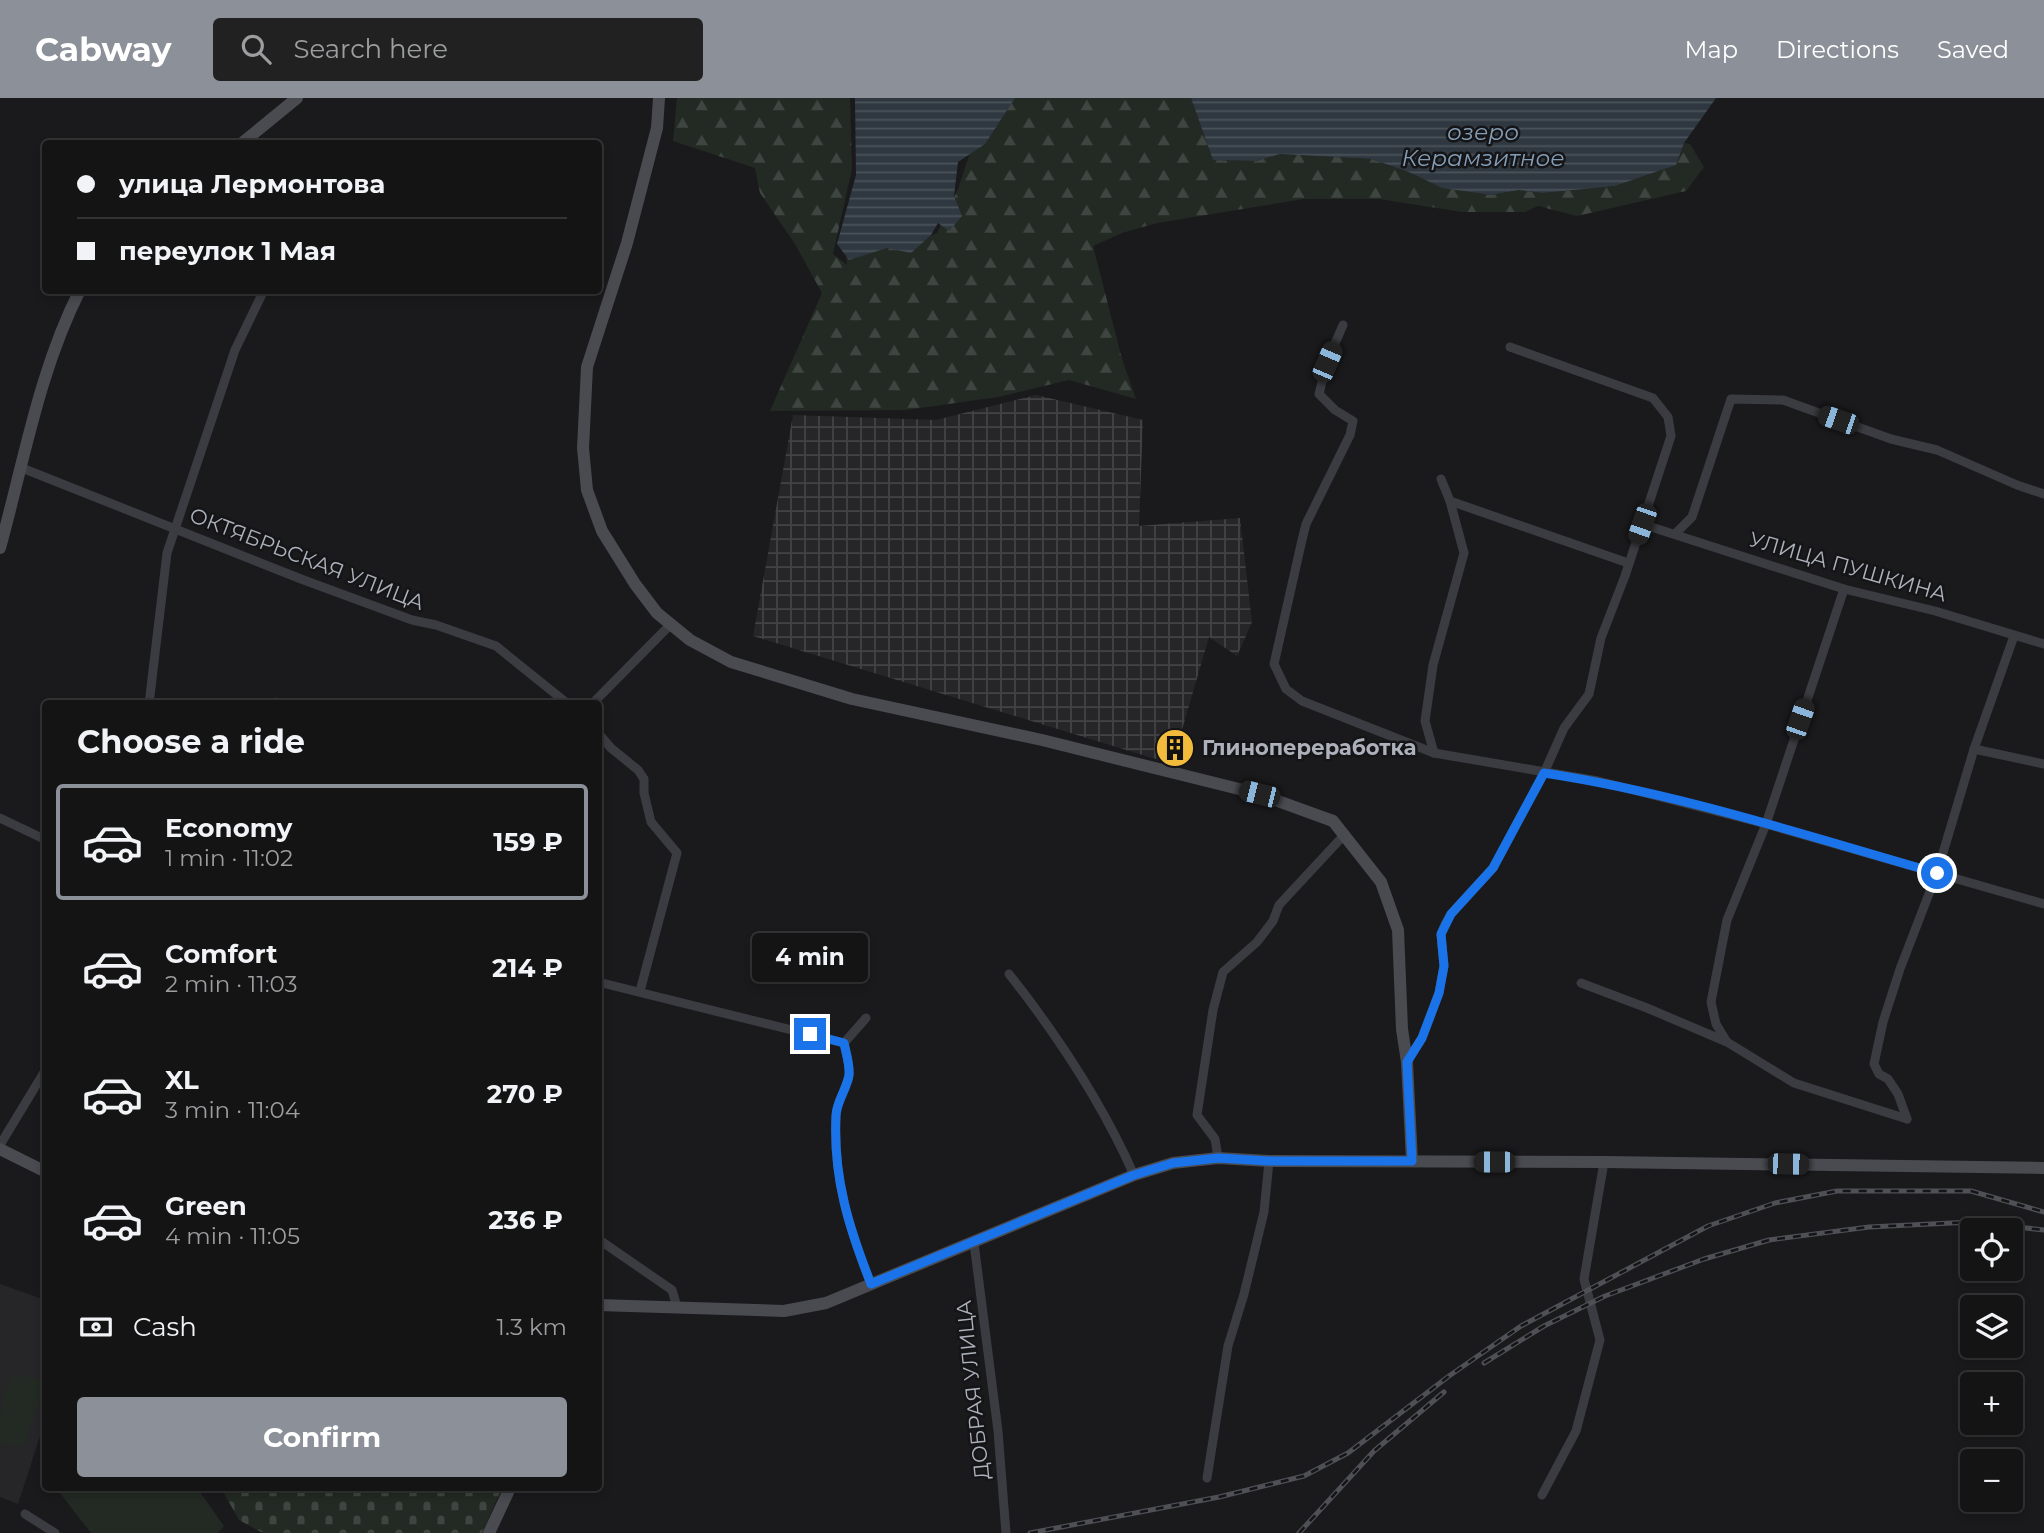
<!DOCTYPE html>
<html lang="en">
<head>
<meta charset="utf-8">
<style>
  body { margin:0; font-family:Montserrat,sans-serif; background:#212122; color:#f1f3f6; height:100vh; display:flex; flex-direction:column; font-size:26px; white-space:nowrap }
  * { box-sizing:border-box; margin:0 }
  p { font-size:23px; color:#9d9ea0 }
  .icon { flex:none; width:38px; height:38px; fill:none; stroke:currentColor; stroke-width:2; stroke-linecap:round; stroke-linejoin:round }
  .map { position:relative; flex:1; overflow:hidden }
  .sheet { position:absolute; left:42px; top:602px; width:560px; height:791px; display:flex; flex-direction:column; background:#141415; border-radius:7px; box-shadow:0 4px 10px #0003,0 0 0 2px #333334 }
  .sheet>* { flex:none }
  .banner { position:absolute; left:42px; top:42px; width:560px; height:154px; border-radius:7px; box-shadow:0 4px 10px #0003,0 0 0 2px #333334; display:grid; align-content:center; height:154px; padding:0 35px; background:#141415 }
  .buttons { position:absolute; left:1960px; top:1120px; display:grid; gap:14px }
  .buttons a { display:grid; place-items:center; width:63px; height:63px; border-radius:7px; background:#141415; box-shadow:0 4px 10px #0003,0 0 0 2px #333334; font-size:35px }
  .end { position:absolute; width:32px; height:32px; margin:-16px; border:9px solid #1a73e8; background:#fff; box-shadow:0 0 0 4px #fff }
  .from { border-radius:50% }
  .bubble { position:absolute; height:49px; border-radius:7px; background:#141415; box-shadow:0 4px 10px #0003,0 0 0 2px #333334; font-size:23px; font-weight:700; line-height:49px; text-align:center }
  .car { position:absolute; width:21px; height:42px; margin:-21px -10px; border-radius:9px; box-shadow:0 0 5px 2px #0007; background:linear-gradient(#222 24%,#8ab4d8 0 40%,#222 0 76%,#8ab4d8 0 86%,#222 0) }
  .banner b { display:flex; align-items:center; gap:24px; height:66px; font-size:26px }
  .banner b+b { border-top:2px solid #333334 }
  .banner i { width:18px; height:18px; background:#f1f3f6 }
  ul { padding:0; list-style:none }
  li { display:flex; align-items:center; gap:21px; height:116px; margin:0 14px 10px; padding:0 21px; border:4px solid transparent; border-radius:7px }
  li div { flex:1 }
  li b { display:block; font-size:26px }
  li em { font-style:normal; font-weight:700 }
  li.active { border-color:#8c9099 }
  li>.icon { width:63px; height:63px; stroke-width:1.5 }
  h2 { padding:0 35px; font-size:32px; line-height:84px }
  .pay { display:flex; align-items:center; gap:18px; height:77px; padding:0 35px; font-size:26px }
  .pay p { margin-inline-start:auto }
  .cta { display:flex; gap:14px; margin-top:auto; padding:14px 35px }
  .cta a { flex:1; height:80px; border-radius:7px; background:#8c9099; color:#fff; font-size:28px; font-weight:700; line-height:80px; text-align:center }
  header { display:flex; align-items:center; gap:42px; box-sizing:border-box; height:98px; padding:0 35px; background:#8c9099; color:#fff }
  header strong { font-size:33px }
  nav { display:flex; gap:38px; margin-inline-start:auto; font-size:24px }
  .search { width:490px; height:63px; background:#212122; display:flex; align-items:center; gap:18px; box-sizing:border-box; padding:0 24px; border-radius:7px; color:#9d9ea0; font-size:26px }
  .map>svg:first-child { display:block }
</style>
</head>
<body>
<header>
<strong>Cabway</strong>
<div class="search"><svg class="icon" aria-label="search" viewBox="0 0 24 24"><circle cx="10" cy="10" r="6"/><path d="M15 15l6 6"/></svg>Search here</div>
<nav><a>Map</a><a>Directions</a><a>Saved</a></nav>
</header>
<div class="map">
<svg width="2044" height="1435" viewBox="0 0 2044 1435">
  <defs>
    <pattern id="industrial-grid" width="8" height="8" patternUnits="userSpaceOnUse" patternTransform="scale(1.75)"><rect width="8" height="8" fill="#262629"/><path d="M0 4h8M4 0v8" fill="none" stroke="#434346"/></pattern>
    <pattern id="forest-firs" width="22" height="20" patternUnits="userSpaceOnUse" patternTransform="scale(1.75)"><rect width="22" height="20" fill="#222a23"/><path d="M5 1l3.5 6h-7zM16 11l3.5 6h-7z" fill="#3f4641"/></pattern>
    <pattern id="cemetery-stones" width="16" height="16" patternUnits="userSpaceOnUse" patternTransform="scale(1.75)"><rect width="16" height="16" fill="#222a23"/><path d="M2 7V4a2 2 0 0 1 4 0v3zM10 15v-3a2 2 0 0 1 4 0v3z" fill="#3f4641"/></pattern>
    <pattern id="water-rules" width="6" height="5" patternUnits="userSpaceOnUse" patternTransform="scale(1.75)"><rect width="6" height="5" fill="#2f3840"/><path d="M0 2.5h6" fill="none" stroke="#4a525a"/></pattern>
  </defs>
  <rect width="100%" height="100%" fill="#1a1a1c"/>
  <!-- built -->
  <path fill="#262629" d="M 0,1186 L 45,1202 L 45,1323 L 18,1406 L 0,1399 Z"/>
  <!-- industrial -->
  <path fill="url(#industrial-grid)" d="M 1036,297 L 1143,322 L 1139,428 L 1240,420 L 1252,524 L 1237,558 L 1209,539 L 1172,666 L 753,538 L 793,317 L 936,322 Z"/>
  <!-- green -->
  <g fill="#222a23">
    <path d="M 17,1276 L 41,1282 L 43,1290 L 25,1345 L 17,1349 L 0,1345 C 0,1326 0,1286 17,1276 Z"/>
    <path d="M 56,1390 L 197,1390 L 224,1428 L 218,1435 L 91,1435 Z"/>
  </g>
  <!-- forest -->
  <path fill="url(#forest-firs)" d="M 677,0 L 850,0 L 852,71 L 833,156 L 847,167 L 845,149 C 884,154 901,150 937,135 L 958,91 L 979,27 L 1000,0 L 1191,0 L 1213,62 L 1256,63 L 1280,56 L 1372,61 L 1411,75 L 1442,90 L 1491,97 L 1519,92 L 1543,95 L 1615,88 L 1676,67 L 1684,45 L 1690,46 L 1704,69 L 1686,93 L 1577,118 L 1538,108 L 1525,114 L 1462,114 L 1379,101 L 1304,101 L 1157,125 L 1122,135 L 1093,148 L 1122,261 L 1136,301 L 1069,282 L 998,299 L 906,312 L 770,313 L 822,195 L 795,146 L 760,95 L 755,70 L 673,43 Z"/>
  <!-- cemetery -->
  <path fill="url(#cemetery-stones)" d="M 221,1390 L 502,1390 L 482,1435 L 263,1435 L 239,1422 Z"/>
  <!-- water -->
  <g fill="url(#water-rules)">
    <path d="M 855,0 L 1015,0 L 985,46 L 958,64 L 954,98 L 962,118 L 949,133 L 938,125 L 931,137 L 911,155 L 887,150 L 849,162 L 837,146 L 856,77 Z"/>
    <path d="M 1191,0 L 1716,0 L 1684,45 L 1676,67 L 1615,88 L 1543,95 L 1519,92 L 1491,97 L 1442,90 L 1411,75 L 1372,61 L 1280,56 L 1256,63 L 1213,62 Z"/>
  </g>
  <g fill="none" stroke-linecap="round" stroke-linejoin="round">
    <!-- street -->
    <g stroke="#3b3c41" stroke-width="9">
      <path d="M 1343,227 L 1327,264 L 1319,296 L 1335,312 L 1353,323 L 1350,337 L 1306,426 L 1302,442 L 1274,566 L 1286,591 L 1302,603 L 1434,655 L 1598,683 L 1766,726 L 2044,806"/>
      <path d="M 22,370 L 301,481 L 412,522 L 436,527 L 496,548 L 568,606"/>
      <path d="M 1441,381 L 1450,403 L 1628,465"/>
      <path d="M 1642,426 L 1844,491 L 1935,513 L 2044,546"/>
      <path d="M 1676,435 L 1692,419 L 1731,301 L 1783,302 L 1891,341 L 1937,352 L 2017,387 L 2044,396"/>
      <path d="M 149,606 L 167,455 L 235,252 L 264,192"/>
      <path d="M 275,606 L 276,604"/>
      <path d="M 592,606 L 671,526"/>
      <path d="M 598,635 L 611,650 L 638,672 L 644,681 L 644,695 L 651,724 L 677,755 L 640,893"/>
      <path d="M 1974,651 L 2044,666"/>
      <path d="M 1434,655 L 1425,623 L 1433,567 L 1464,455 L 1450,403"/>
      <path d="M 0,720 L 46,742"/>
      <path d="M 1009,876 C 1058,938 1102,1005 1134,1077"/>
      <path d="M 598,884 L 844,945"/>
      <path d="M 1581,885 L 1647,910 L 1727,944 L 1794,985 L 1907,1021"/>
      <path d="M 866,920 L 844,945 C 846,955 850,967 849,977 C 847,991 836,1004 836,1018 C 833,1080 849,1130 871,1186"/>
      <path d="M 1727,944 L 1716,926 L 1711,904 L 1727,822 L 1766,726 L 1844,491"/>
      <path d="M 1407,964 L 1422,940 L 1439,895 L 1444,868 L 1441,837 L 1445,826 L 1451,816 L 1493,770 L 1544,675 L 1564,630 L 1589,596 L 1601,540 L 1625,478 L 1671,338 L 1668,319 L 1653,300 L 1510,249"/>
      <path d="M 1907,1021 L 1898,996 L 1888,981 L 1879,976 L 1874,966 L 1883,924 L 1900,871 L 1937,775 L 1974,651 L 2014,538"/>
      <path d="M 0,1047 L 46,971"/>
      <path d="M 1218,1060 L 1215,1041 L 1197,1017 L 1213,912 L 1223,874 L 1257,844 L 1273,823 L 1279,807 L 1345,736"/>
      <path d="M 598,1141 L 672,1192 L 677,1209"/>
      <path d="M 974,1145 L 998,1333 L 1006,1435"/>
      <path d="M 1207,1380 L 1228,1248 L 1244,1196 L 1264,1114 L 1269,1063"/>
      <path d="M 1542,1397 L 1576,1333 L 1600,1242 L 1584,1181 L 1604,1064"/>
      <path d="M 25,1416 L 55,1435"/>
    </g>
    <!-- secondary -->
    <g stroke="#494b51" stroke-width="12">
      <path d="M 659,0 L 657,30 L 627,145 L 587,269 L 583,350 L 587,392 L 602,433 L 635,486 L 657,515 L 690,542 L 731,564 L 852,601 L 1042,642 L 1259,696 L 1333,723 L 1381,784 L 1398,832 L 1402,931 L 1407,964 L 1412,1063"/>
      <path d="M 241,46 L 297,0"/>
      <path d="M 0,450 C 24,363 39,273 80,192"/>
      <path d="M 0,1051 L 46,1074"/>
      <path d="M 598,1207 L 784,1213 L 826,1205 L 1134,1077 L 1173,1065 L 1218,1060 L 1269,1063 L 1604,1064 L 2044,1070"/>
      <path d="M 489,1435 L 510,1390"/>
    </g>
    <!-- rail casing -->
    <g stroke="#4e5056" stroke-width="5">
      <g id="rail">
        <path d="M 1484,1265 L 1544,1228 L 1605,1198 L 1704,1161 L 1769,1142 L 1869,1129 L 1972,1124 L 2044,1132"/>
        <path d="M 1030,1435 L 1219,1399 L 1304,1378 L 1348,1355 L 1449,1278 L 1521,1228 L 1708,1128 L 1775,1105 L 1837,1093 L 1971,1093 L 2044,1114"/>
        <path d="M 1299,1435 L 1374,1353 L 1444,1294"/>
      </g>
    </g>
    <!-- rail -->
    <use href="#rail" stroke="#151517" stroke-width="2.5" stroke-dasharray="8" stroke-linecap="butt"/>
  </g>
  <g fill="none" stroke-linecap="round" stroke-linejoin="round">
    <!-- route -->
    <path stroke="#1a73e8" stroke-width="9" d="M 810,936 L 844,945 C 846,955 850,967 849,977 C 847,991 836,1004 836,1018 C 833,1080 849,1130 871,1186 L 1134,1077 L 1173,1065 L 1218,1060 L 1269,1063 L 1412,1063 L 1407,964 L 1422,940 L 1439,895 L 1444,868 L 1441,836 L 1451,816 L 1493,770 L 1544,675 C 1677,695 1807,738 1937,775"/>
  </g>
  <!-- icons -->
  <defs>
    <g id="building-disc" transform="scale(2.0125)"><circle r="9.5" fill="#f2bb3c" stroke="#151517"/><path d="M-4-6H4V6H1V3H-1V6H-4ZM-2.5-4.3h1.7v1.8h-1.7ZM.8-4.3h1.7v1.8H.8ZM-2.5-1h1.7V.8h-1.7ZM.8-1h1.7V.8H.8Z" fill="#111"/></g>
  </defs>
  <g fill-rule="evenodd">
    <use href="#building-disc" x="1175" y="650"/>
  </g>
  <g text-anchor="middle" stroke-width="5" stroke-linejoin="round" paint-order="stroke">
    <!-- street labels -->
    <g font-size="21" fill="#acb1bb" stroke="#151517">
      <text transform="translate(307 461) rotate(21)" y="7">ОКТЯБРЬСКАЯ УЛИЦА</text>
      <text transform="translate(1848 469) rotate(16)" y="7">УЛИЦА ПУШКИНА</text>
      <text transform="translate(973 1292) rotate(-96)" y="7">ДОБРАЯ УЛИЦА</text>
    </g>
    <!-- poi labels -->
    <g font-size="21" font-weight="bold" fill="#acb1bb" stroke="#151517" text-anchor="start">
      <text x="1202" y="657">Глинопереработка</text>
    </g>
    <!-- water labels -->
    <g font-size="23" font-style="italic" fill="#849db6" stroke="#151517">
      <text x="1483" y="42">озеро<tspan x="1483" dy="26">Керамзитное</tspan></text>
    </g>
  </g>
</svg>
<div class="buttons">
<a><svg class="icon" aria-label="locate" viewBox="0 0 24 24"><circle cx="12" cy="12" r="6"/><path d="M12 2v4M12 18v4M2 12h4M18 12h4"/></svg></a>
<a><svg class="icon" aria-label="layers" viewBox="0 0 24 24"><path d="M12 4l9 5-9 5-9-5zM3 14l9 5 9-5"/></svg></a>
<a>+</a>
<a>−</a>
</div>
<i class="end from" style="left:1937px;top:775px"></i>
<i class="end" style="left:810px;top:936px"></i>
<div class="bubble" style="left:752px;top:835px;width:116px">4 min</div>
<i class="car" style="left:1327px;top:264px;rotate:23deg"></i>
<i class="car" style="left:1838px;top:322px;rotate:289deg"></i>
<i class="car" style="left:1642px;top:426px;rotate:199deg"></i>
<i class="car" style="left:1800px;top:621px;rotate:19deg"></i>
<i class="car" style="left:1259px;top:696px;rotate:284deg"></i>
<i class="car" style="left:1494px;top:1064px;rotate:270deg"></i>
<i class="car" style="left:1788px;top:1066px;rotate:91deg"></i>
<div class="banner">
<b><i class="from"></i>улица Лермонтова</b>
<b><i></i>переулок 1 Мая</b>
</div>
<section class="sheet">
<h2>Choose a ride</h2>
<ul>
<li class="active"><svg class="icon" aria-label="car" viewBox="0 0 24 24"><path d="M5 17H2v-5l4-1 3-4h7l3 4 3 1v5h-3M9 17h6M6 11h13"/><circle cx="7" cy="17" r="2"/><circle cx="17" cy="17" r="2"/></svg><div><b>Economy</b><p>1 min · 11:02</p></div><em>159 ₽</em></li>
<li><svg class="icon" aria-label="car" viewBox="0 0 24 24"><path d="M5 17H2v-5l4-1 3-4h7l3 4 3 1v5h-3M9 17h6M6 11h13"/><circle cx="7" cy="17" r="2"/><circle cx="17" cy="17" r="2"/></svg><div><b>Comfort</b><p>2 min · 11:03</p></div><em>214 ₽</em></li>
<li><svg class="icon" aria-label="car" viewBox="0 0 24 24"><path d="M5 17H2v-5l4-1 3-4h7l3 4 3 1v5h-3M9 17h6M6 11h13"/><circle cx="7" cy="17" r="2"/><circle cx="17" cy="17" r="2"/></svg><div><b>XL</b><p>3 min · 11:04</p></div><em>270 ₽</em></li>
<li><svg class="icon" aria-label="car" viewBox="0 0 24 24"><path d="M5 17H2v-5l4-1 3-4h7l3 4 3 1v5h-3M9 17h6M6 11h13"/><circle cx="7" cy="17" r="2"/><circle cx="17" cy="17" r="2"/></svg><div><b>Green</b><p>4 min · 11:05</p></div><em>236 ₽</em></li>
</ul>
<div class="pay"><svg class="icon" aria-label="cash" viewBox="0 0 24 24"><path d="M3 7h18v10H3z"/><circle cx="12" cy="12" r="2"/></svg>Cash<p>1.3 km</p></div>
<div class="cta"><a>Confirm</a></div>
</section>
</div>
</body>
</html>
